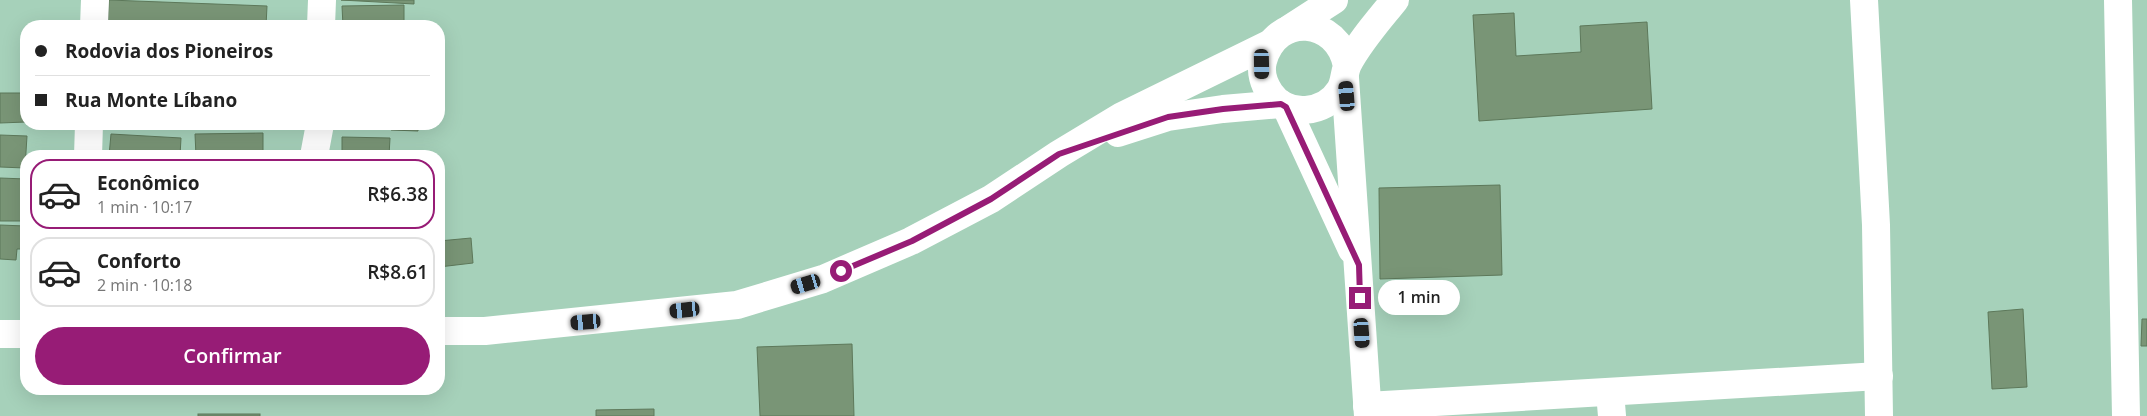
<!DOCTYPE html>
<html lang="pt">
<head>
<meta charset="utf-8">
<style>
  body { margin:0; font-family:"Open Sans",sans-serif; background:#f6f6f6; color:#222; height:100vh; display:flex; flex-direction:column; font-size:19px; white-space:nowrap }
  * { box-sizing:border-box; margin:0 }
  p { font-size:16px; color:#767676 }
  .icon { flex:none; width:28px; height:28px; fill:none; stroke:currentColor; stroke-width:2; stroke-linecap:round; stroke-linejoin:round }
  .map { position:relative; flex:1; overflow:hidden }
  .panel { position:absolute; left:20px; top:150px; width:425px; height:245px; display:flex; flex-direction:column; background:#fff; border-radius:20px; box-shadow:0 5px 20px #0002 }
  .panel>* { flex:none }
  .top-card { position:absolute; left:20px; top:20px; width:425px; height:110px; border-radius:20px; box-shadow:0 5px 20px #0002; display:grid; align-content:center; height:110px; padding:0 15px; background:#fff }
  .end { position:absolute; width:22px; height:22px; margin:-11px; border:6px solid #971c76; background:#fff; box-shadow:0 0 0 2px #fff }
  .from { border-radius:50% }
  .bubble { position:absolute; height:35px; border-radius:18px; background:#fff; box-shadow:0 5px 20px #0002; font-size:16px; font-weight:600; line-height:35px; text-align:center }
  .car { position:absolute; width:15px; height:30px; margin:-15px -8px; border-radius:6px; box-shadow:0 0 4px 1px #0007; background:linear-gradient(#222 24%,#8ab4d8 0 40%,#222 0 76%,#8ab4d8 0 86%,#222 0) }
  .top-card b { display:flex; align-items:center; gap:18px; height:48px; font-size:19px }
  .top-card b+b { border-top:1px solid #e0e0e0 }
  .top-card i { width:12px; height:12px; background:#222 }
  ul { padding:9px 0 0; list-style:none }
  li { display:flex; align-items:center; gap:15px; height:70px; margin:0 10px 8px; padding:0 5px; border:2px solid #e0e0e0; border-radius:20px }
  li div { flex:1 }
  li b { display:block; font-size:19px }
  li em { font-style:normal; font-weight:600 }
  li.active { border-color:#971c76 }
  li>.icon { width:45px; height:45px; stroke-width:1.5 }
  .button { display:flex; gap:10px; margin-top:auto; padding:10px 15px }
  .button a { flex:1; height:58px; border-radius:30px; background:#971c76; color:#fff; font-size:20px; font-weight:600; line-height:58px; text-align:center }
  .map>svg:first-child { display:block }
</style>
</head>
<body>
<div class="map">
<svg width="2147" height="416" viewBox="0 0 2147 416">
  <rect width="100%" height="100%" fill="#a6d1ba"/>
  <!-- building -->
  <g fill="#799576" stroke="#5d785a">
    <path d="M 109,0 L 267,6 L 266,26 L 108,26 Z"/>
    <path d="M 341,0 L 414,0 L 414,4 Z"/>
    <path d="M 404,5 L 404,24 L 414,24 L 414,26 L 343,26 L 342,6 Z"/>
    <path d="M 1514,13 L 1516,56 L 1581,52 L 1580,26 L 1647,22 L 1652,109 L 1479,121 L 1473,15 Z"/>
    <path d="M 0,93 L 26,93 L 26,122 L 0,123 Z"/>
    <rect x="194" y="124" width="69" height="3"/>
    <rect x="341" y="124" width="48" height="4"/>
    <path d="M 391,124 L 418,124 L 418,131 L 391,130 Z"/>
    <path d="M 263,133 L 263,156 L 196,156 L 195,134 Z"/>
    <path d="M 111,134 L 181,138 L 180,156 L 109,156 Z"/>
    <path d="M 0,135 L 27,136 L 25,168 L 0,167 Z"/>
    <path d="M 342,137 L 390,138 L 389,156 L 342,156 Z"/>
    <path d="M 0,178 L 26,179 L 24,221 L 0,221 Z"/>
    <path d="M 1500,185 L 1502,275 L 1380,279 L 1379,188 Z"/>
    <path d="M 0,225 L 25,226 L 24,249 L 17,249 L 16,260 L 0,259 Z"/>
    <path d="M 471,238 L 473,263 L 439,267 L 439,241 Z"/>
    <path d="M 2023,309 L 2027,387 L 1992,389 L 1988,312 Z"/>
    <path d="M 2142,319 L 2147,319 L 2147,346 L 2141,346 Z"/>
    <path d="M 852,344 L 854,416 L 760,416 L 757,347 Z"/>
    <path d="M 654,409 L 654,416 L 596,416 L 596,410 Z"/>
    <rect x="198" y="414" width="62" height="2"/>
  </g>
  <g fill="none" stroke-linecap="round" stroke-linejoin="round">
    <!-- minor -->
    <g stroke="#fff" stroke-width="28">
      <path d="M 1864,0 L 1876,225 L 1879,416"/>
      <path d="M 2118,0 L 2126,416"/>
      <path d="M 94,26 L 95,0"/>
      <path d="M 321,26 L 322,0"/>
      <path d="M 1345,78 L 1368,416"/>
      <path d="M 1286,107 L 1352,250"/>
      <path d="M 88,156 L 89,124"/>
      <path d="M 314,156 L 320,124"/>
      <path d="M 1610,392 L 1612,416"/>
      <path d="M 1367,406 L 1879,376"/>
    </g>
    <!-- tertiary -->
    <g stroke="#fff" stroke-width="28">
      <path d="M 1289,29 L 1334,0"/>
      <path d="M 1347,66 C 1338,17 1276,12 1263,61 C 1260,72 1264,84 1270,93 C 1287,118 1325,114 1340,90 C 1345,82 1344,72 1348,64 C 1360,41 1379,20 1395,0"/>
      <path d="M 1118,133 L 1168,117 L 1223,109 L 1281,104"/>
      <path d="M 439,331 L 485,331 L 737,305 L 823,279 L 911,241 L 991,199 L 1059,154 L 1122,116 L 1271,43"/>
      <path d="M 0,334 L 26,334"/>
    </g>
  </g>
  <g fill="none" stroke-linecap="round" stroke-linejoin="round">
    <!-- route -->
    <path stroke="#971c76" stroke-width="6" d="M 841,271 L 912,241 L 991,199 L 1059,154 L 1168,117 L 1223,109 L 1281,104 L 1286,107 L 1359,265 L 1360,298"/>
  </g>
</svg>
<i class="end from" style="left:841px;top:271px"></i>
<i class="end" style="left:1360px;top:298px"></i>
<div class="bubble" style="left:1378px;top:280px;width:82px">1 min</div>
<i class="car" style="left:1262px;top:64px;rotate:179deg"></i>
<i class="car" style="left:1347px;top:96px;rotate:355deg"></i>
<i class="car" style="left:806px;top:284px;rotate:253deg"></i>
<i class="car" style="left:685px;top:310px;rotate:264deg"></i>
<i class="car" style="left:586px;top:322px;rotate:265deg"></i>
<i class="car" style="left:1362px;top:333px;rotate:176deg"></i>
<div class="top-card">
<b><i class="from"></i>Rodovia dos Pioneiros</b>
<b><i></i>Rua Monte Líbano</b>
</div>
<section class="panel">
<ul>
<li class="active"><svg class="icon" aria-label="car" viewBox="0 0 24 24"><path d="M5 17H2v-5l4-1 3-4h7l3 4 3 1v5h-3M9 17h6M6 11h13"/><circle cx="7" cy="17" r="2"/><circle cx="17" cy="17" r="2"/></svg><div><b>Econômico</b><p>1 min · 10:17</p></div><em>R$6.38</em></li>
<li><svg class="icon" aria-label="car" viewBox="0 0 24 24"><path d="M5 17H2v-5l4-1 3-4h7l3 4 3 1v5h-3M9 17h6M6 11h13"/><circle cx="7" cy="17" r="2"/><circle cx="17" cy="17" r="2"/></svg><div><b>Conforto</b><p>2 min · 10:18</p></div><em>R$8.61</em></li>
</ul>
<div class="button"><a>Confirmar</a></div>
</section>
</div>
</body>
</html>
